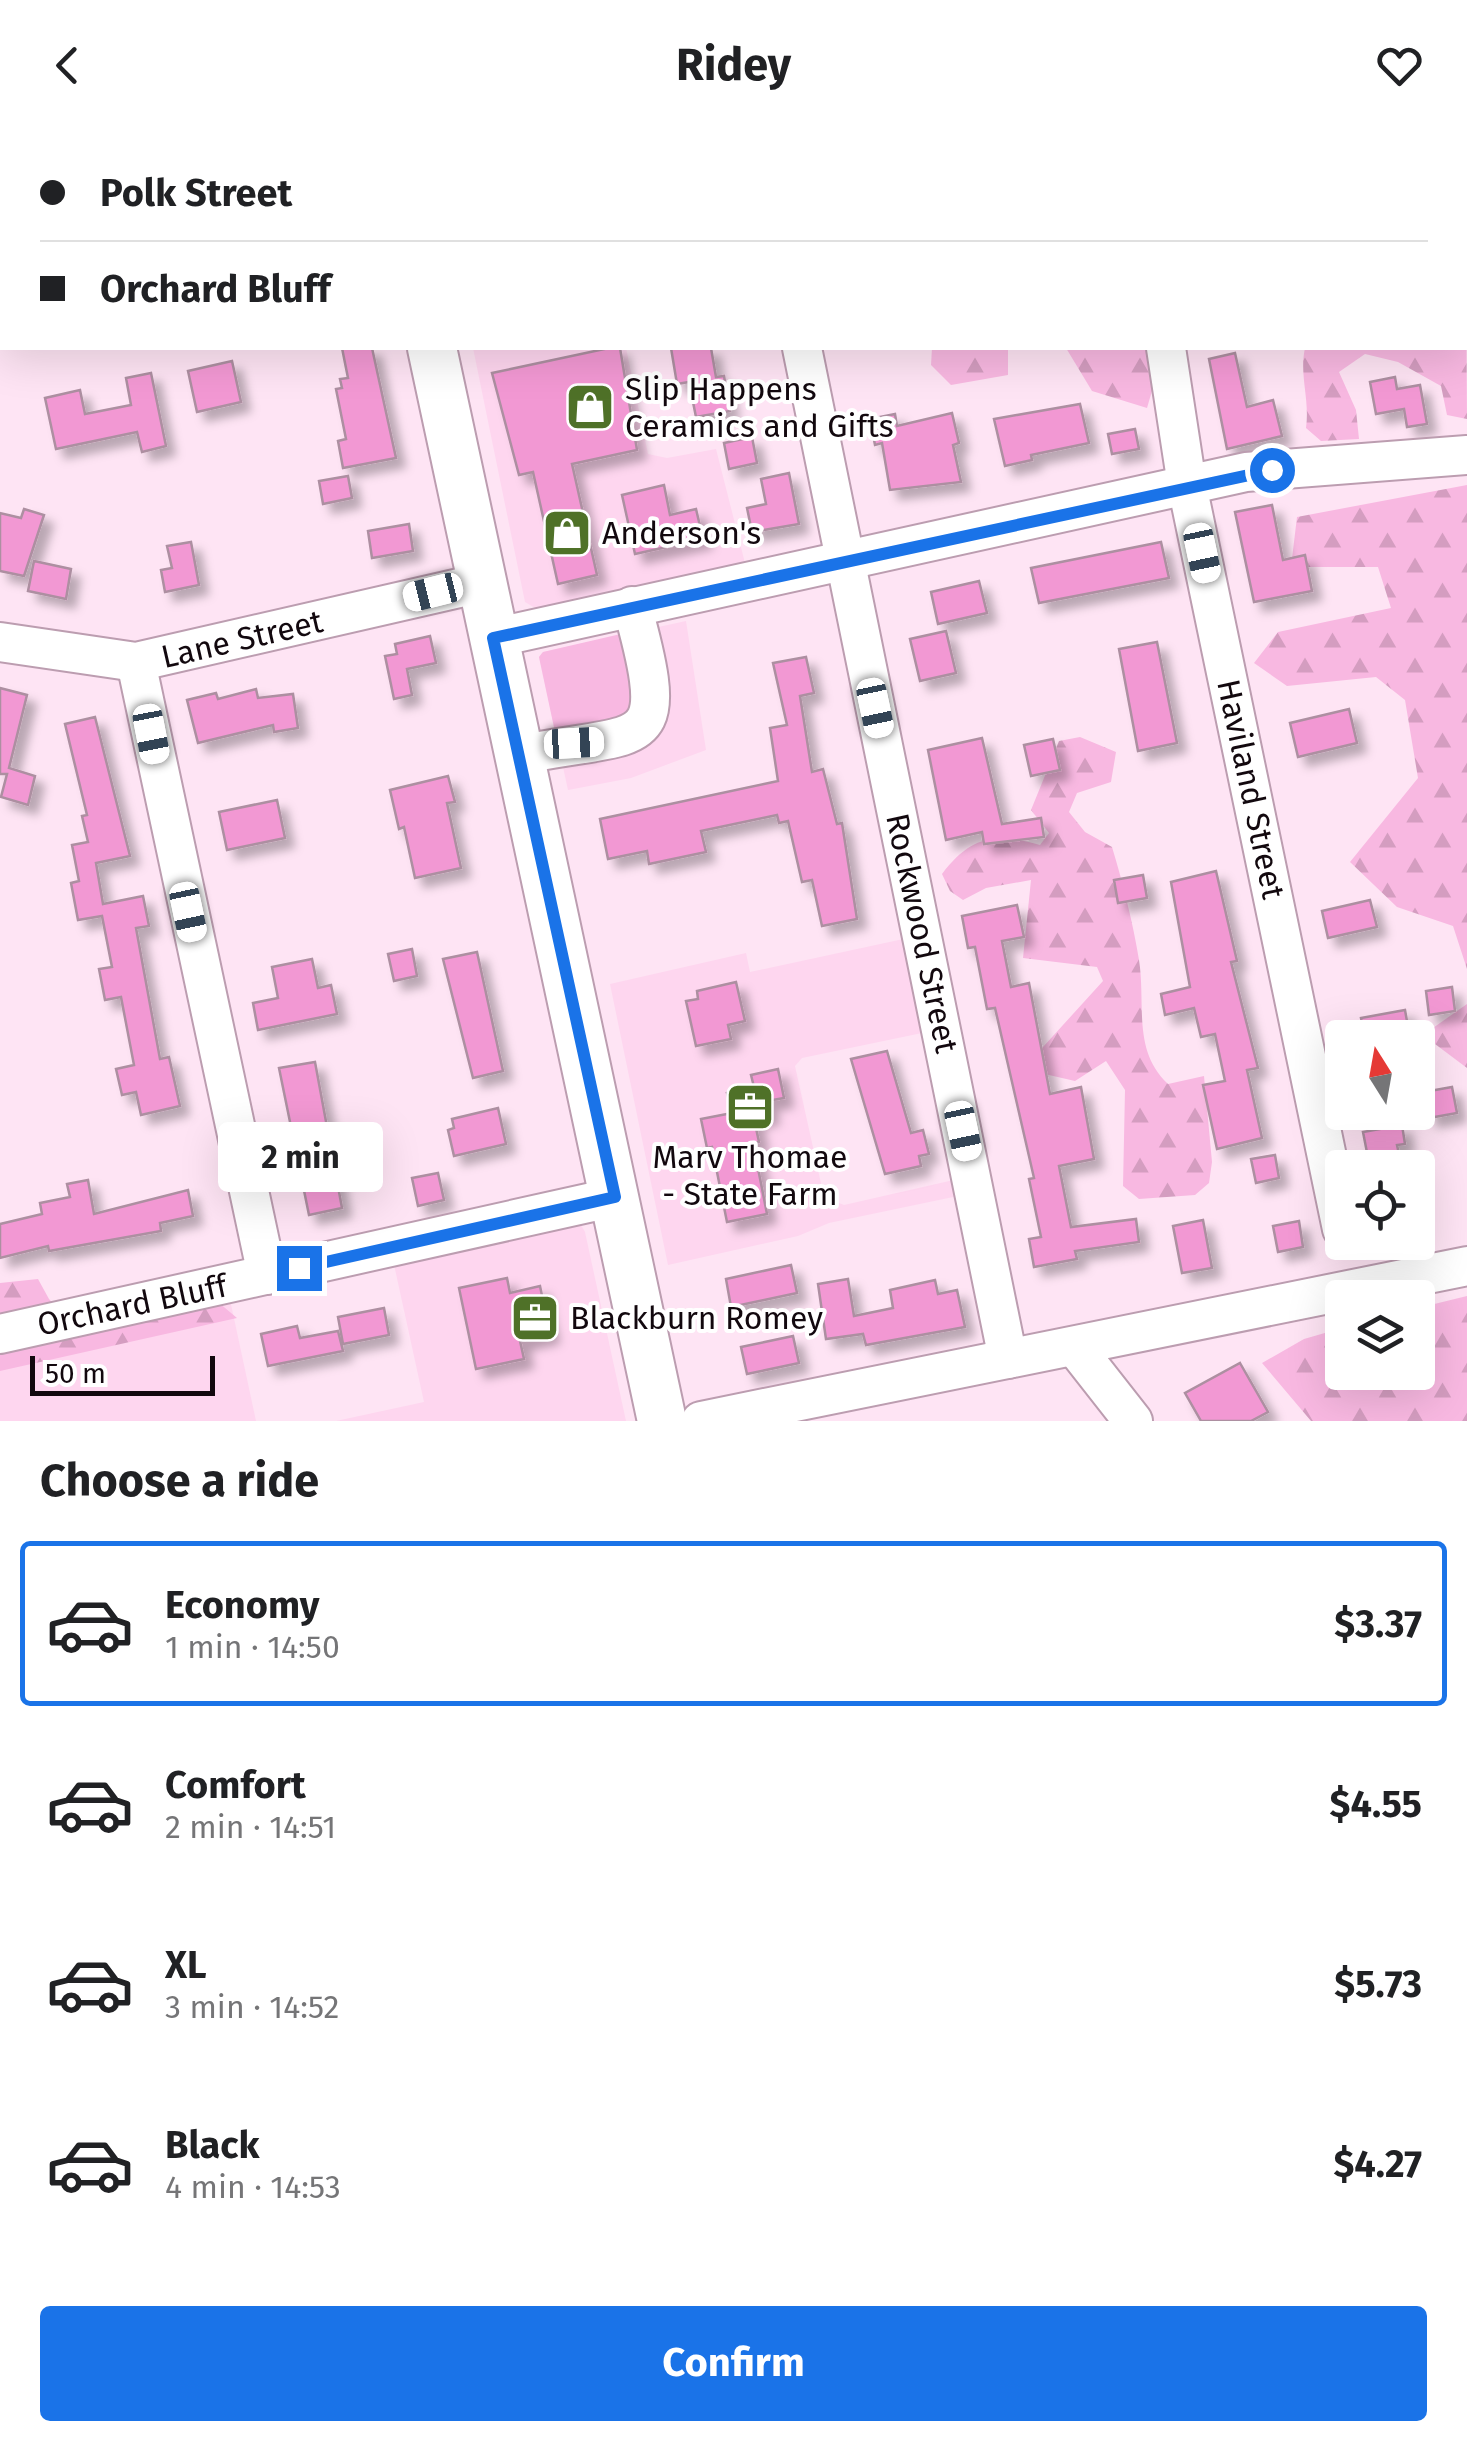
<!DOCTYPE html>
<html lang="en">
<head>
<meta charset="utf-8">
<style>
  body { margin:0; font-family:"Fira Sans",sans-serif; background:#f6f6f6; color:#202124; height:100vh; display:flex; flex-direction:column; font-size:38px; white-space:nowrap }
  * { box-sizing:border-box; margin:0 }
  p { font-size:32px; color:#757577 }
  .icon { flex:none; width:55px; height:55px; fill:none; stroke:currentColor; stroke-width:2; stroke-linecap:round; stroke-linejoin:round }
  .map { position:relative; height:1291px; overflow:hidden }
  .panel { display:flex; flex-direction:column; background:#fff; flex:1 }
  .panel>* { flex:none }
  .guide { position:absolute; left:0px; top:0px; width:1468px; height:220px; box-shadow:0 10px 40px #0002; display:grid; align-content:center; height:220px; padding:0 40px; background:#fff }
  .needle { width:65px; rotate:349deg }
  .tools { position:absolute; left:1325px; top:890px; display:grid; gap:20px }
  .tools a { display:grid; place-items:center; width:110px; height:110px; border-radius:10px; background:#fff; box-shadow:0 10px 40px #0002; font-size:50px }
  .scale { position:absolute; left:30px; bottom:25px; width:185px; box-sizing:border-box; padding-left:10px; border:5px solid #12080e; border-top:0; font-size:28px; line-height:35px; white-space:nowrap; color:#12080e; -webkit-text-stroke:8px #fff; paint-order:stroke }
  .end { position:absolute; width:45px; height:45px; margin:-22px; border:12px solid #1a73e8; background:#fff; box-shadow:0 0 0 5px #fff }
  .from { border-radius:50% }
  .bubble { position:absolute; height:70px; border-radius:10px; background:#fff; box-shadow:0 10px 40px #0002; font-size:32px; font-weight:700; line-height:70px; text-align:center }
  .car { position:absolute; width:30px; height:60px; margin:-30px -15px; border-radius:12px; box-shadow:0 0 8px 2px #0007; background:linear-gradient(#fff 24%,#345 0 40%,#fff 0 76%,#345 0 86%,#fff 0) }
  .guide b { display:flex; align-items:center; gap:35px; height:95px; font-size:38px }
  .guide b+b { border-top:2px solid #e0e0e0 }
  .guide i { width:25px; height:25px; background:#202124 }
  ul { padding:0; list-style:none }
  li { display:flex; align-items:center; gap:30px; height:165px; margin:0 20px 15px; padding:0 20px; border:5px solid transparent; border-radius:10px }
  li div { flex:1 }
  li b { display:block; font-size:38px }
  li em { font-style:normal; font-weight:700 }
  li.selected { border-color:#1a73e8 }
  li>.icon { width:90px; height:90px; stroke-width:1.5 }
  h2 { padding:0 40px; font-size:45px; line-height:120px }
  .primary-button { display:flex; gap:20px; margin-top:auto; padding:20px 40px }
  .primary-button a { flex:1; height:115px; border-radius:10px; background:#1a73e8; color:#fff; font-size:40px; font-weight:700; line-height:115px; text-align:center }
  header { display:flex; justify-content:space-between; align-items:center; height:130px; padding:0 40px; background:#fff; font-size:45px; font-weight:700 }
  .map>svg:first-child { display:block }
</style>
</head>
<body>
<header><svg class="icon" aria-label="back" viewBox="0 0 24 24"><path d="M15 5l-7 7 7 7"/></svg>Ridey<svg class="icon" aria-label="heart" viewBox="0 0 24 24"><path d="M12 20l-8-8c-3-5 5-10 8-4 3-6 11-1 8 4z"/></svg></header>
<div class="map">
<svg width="1467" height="1291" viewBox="0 0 1467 1291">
  <defs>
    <pattern id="forest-firs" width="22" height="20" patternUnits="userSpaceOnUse" patternTransform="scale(2.5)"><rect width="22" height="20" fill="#f8b8e1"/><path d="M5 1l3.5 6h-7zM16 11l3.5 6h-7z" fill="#d49dc0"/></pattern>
    <filter id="shadow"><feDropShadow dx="9" dy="9" stdDeviation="5" flood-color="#0004"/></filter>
  </defs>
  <rect width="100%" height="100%" fill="#fee4f4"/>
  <!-- built -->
  <g fill="#fed6ef">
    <path d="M 473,218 L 626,218 L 648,324 L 667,328 L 716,319 L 745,433 L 550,477 L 535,478 L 525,472 Z"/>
    <path d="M 686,491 L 706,620 L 631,648 L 568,660 L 539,527 L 543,522 Z"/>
    <path d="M 908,808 L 928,907 L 922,903 L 802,928 L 795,936 L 824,1067 L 844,1075 L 958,1049 L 958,1066 L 829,1093 L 798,1106 L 668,1135 L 610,854 L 746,823 L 750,842 Z"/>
    <path d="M 569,1092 L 581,1095 L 585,1102 L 626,1291 L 336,1291 L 424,1272 L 393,1130 Z"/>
    <path d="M 229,1165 L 256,1291 L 0,1291 L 0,1215 Z"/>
  </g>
  <!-- green -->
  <path fill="#f8b8e1" d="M 625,503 L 636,555 L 631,589 L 555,602 L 539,527 L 543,522 Z"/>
  <!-- forest -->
  <g fill="url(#forest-firs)">
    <path d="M 1465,8 L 1467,289 L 1447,285 L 1441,256 L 1398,232 L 1365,224 L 1339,242 L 1356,280 L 1359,309 L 1321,311 L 1306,298 C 1310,269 1299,245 1305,218 L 1465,218 Z"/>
    <path d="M 932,218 L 1008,218 L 1008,245 L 951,255 L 931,235 Z"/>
    <path d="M 1066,218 L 1157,218 L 1156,247 L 1147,278 L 1092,261 Z"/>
    <path d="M 1467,355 L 1467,839 L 1453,796 L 1397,777 L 1350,732 L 1418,648 L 1405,570 L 1376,547 L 1287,556 L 1254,533 L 1278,502 L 1391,478 L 1378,437 L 1291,437 L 1297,387 Z"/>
    <path d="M 1080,607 L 1116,622 L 1111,652 L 1077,663 L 1069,682 L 1085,702 L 1112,717 C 1123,753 1133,793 1139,830 C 1146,875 1132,920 1168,954 L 1204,946 L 1212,1032 L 1209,1053 L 1195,1065 L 1139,1069 L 1123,1056 L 1125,960 L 1106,931 L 1075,951 L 1023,939 L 1103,851 L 1097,837 L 1023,828 L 1031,750 L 986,758 L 963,770 L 950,761 L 942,744 C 971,706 995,702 1040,715 L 1049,703 L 1031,680 L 1059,611 Z"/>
    <path d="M 1467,874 L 1467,938 L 1423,905 Z"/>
    <path d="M 38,1149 L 49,1169 L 77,1200 L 212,1167 L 237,1188 L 0,1241 L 0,1153 Z"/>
    <path d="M 1467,1166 L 1467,1291 L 1311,1291 L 1262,1233 L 1304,1209 L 1342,1198 L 1342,1242 L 1418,1242 L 1418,1178 Z"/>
  </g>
  <!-- building -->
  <g fill="#f298d3" stroke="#ad8fa1" stroke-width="2.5" filter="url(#shadow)">
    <path d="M 342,218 L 372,218 L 396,328 L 343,338 L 338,311 L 346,309 L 336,259 L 342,258 L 340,249 L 348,248 Z"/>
    <path d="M 609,218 L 620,218 L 637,320 L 572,334 L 597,445 L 558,454 L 533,342 L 519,345 L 492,243 Z"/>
    <path d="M 671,218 L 711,218 L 716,247 L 724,246 L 730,281 L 696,287 L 689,252 L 677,254 Z"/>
    <path d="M 1235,223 L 1247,277 L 1273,270 L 1282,306 L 1227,319 L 1209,229 Z"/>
    <path d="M 232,231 L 241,272 L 197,282 L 188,241 Z"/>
    <path d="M 151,243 L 166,316 L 142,322 L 137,302 L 56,319 L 45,268 L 80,260 L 85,284 L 131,275 L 126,248 Z"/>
    <path d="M 1395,247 L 1397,259 L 1420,255 L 1427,294 L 1407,297 L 1404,279 L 1376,284 L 1370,252 Z"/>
    <path d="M 1080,274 L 1089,313 L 1031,325 L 1032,330 L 1005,336 L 994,289 Z"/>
    <path d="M 952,283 L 959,313 L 953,315 L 961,352 L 890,360 L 882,313 L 875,315 L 870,289 L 895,284 L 897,296 Z"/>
    <path d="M 1135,299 L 1139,319 L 1112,324 L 1108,304 Z"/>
    <path d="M 752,307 L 757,333 L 729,339 L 724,313 Z"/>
    <path d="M 789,343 L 799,394 L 752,402 L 747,378 L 766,374 L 761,349 Z"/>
    <path d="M 348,346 L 352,368 L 323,374 L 319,351 Z"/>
    <path d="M 664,355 L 670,385 L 696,379 L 703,409 L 635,424 L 622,365 Z"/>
    <path d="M 1272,375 L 1283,430 L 1305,425 L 1312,461 L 1254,472 L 1235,382 Z"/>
    <path d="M 24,379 L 44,385 L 24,446 L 0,441 L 0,383 L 21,388 Z"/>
    <path d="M 409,394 L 413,421 L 372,428 L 368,401 Z"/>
    <path d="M 191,412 L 199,455 L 165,462 L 161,440 L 172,438 L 167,416 Z"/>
    <path d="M 1161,412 L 1169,448 L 1039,473 L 1031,438 Z"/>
    <path d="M 34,431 L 71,439 L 66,469 L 28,461 Z"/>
    <path d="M 979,451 L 987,483 L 938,494 L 931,462 Z"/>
    <path d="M 946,501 L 956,543 L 920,551 L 910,509 Z"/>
    <path d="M 430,506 L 436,533 L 407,539 L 412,565 L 394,569 L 385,526 L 397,524 L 395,514 Z"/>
    <path d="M 1157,512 L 1177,613 L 1138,621 L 1119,519 Z"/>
    <path d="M 806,527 L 814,563 L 800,566 L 812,642 L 823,639 L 837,694 L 842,693 L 857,789 L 822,796 L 812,750 L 802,752 L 788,691 L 779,693 L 777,685 L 701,701 L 706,722 L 649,734 L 647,721 L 608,729 L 600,689 L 778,651 L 770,598 L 787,595 L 773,533 Z"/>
    <path d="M 0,558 L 27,565 L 9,638 L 35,646 L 28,675 L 1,667 L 7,644 L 0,644 Z"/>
    <path d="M 256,559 L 258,568 L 293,564 L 298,598 L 274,602 L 273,595 L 198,613 L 187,570 L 216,563 L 218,569 Z"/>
    <path d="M 1349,579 L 1357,613 L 1298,627 L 1290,593 Z"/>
    <path d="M 95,587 L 130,726 L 96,733 L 103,774 L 143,766 L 149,796 L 136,798 L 160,929 L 169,927 L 180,976 L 141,985 L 136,962 L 122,965 L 116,939 L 134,935 L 121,867 L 105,870 L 99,839 L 112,837 L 102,786 L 78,790 L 71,753 L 79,751 L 72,715 L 88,712 L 82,686 L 87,685 L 65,594 Z"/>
    <path d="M 982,608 L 1002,694 L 1041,688 L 1044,707 L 984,714 L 982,702 L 946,710 L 928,620 Z"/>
    <path d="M 1053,609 L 1060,640 L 1031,646 L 1024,615 Z"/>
    <path d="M 448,646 L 455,672 L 447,673 L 461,738 L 415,748 L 404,697 L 399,699 L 390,660 Z"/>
    <path d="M 277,670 L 285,708 L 227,720 L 219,682 Z"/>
    <path d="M 1216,741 L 1237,831 L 1231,832 L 1258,938 L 1247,940 L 1262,1008 L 1217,1019 L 1203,955 L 1225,951 L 1215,904 L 1201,907 L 1194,878 L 1165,885 L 1161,864 L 1190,857 L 1171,752 Z"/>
    <path d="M 1143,745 L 1147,768 L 1118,773 L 1114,750 Z"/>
    <path d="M 1370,770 L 1377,797 L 1328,808 L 1322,781 Z"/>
    <path d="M 1017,775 L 1024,807 L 1002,811 L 1011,857 L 1029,853 L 1050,964 L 1081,957 L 1094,1029 L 1059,1036 L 1071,1097 L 1136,1089 L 1139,1112 L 1075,1121 L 1077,1129 L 1034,1137 L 1029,1109 L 1041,1107 L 1029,1049 L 1034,1048 L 995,878 L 987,879 L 975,817 L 968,818 L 962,786 Z"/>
    <path d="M 412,819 L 417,846 L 394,851 L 388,824 Z"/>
    <path d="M 477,822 L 503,941 L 473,948 L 443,829 Z"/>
    <path d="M 312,829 L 318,858 L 331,855 L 337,884 L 258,900 L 253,873 L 278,868 L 272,837 Z"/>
    <path d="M 736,852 L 745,891 L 728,895 L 731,909 L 696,916 L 686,871 L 698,869 L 697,861 Z"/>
    <path d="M 1452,857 L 1455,881 L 1429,885 L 1426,861 Z"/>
    <path d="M 1405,880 L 1410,908 L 1365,908 L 1361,888 Z"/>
    <path d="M 887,921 L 911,1003 L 923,1000 L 929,1024 L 919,1026 L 921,1036 L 885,1044 L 851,929 Z"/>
    <path d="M 315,932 L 342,1078 L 309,1085 L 279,938 Z"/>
    <path d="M 778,939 L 784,968 L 767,971 L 770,985 L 754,989 L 759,1012 L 753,1013 L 767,1084 L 727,1092 L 712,1017 L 707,1018 L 701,989 L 732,983 L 727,963 L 754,957 L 751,945 Z"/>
    <path d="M 1452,957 L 1457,983 L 1429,988 L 1424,962 Z"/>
    <path d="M 498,978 L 506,1014 L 454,1026 L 448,1000 L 454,998 L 452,989 Z"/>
    <path d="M 1402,995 L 1405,1014 L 1397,1015 L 1402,1038 L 1370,1038 L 1363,1002 Z"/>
    <path d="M 1275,1025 L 1279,1048 L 1256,1053 L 1251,1029 Z"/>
    <path d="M 438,1043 L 444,1070 L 418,1076 L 412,1048 Z"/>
    <path d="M 88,1050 L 94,1084 L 188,1060 L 193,1086 L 160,1093 L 161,1101 L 49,1121 L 48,1116 L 0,1128 L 0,1094 L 42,1084 L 40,1073 L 70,1067 L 67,1054 Z"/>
    <path d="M 1203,1090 L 1212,1138 L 1182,1143 L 1173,1096 Z"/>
    <path d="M 1299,1091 L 1303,1117 L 1278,1122 L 1273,1096 Z"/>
    <path d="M 791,1135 L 797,1163 L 731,1177 L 726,1149 Z"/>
    <path d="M 507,1148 L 510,1163 L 540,1156 L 550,1204 L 520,1211 L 524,1229 L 476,1239 L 459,1158 Z"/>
    <path d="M 848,1149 L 854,1186 L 893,1178 L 890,1160 L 935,1150 L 938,1164 L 957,1160 L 965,1197 L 866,1215 L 863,1204 L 826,1209 L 818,1154 Z"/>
    <path d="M 384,1178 L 389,1205 L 343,1214 L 338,1187 Z"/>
    <path d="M 297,1196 L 300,1208 L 338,1201 L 343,1221 L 268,1236 L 261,1204 Z"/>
    <path d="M 793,1206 L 799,1233 L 747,1244 L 741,1217 Z"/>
    <path d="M 1240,1233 L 1268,1282 L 1251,1291 L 1201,1291 L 1185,1263 Z"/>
  </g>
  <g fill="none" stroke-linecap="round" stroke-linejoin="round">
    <!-- minor casing -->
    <g stroke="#bc9db0" stroke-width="42">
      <g id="minor">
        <path d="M 758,0 L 758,2"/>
        <path d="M 802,218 L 1008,1229"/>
        <path d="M 1166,218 L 1187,355 L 1342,1099"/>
        <path d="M 493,508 L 1246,342 L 1467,325"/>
        <path d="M 0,512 L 136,532 L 481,453"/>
        <path d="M 136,532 L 267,1145"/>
        <path d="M 519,625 C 646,599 674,627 632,476"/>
        <path d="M 0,1204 L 615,1067"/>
        <path d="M 1075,1217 L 1133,1291"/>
        <path d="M 701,1291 L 1467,1136"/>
      </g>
    </g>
    <!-- major casing -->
    <g stroke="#bc9db0" stroke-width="52">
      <g id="major">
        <path d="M 394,0 L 394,2"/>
        <path d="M 432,218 L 662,1291"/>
      </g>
    </g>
    <!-- minor -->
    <use href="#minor" stroke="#fff" stroke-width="38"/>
    <!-- major -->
    <use href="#major" stroke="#fff" stroke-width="48"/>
  </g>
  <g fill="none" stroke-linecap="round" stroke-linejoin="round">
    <!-- route -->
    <path stroke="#1a73e8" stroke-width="12" d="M 299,1138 L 615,1067 L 493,508 L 1272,340"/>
  </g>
  <!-- icons -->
  <defs>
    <g id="shop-square" transform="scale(2.5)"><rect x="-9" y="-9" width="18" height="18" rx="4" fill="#4f7128" stroke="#fff"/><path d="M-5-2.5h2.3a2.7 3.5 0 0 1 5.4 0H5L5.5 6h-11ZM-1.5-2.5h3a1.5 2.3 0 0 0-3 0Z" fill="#fff"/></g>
    <g id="office-square" transform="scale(2.5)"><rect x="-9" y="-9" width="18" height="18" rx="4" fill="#4f7128" stroke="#fff"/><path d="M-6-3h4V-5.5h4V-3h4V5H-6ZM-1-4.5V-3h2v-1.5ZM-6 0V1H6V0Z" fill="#fff"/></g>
  </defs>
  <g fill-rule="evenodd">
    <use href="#shop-square" x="590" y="277"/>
    <use href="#shop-square" x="567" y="403"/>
    <use href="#office-square" x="750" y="977"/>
    <use href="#office-square" x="535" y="1188"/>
  </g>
  <g text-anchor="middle" stroke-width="8" stroke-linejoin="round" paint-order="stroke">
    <!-- poi labels -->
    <g font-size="32" fill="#12080e" stroke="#fff" text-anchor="start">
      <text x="625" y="270">Slip Happens<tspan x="625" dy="37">Ceramics and Gifts</tspan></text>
      <text x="602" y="414">Anderson's</text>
      <text x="750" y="1038" text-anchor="middle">Marv Thomae<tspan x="750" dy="37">- State Farm</tspan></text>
      <text x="570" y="1199">Blackburn Romey</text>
    </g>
    <!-- street labels -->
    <g font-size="32" fill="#12080e" stroke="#fff">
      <text transform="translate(242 509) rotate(-13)" y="11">Lane Street</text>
      <text transform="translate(1251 659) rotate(78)" y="11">Haviland Street</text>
      <text transform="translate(922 803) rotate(78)" y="11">Rockwood Street</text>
      <text transform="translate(132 1175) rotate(-12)" y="11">Orchard Bluff</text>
    </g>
  </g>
</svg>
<div class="tools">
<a><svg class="needle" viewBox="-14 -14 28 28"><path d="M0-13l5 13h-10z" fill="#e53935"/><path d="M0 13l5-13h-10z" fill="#757577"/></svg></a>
<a><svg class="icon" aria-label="locate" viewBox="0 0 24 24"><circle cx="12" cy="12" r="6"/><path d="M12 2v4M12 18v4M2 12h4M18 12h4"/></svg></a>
<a><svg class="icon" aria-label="layers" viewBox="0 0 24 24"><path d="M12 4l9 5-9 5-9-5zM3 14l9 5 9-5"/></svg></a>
</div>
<div class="scale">50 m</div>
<i class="end from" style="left:1272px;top:340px"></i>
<i class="end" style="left:299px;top:1138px"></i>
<div class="bubble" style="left:218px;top:992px;width:165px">2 min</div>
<i class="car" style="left:1202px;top:423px;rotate:168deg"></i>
<i class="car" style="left:433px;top:462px;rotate:256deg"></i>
<i class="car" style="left:875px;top:578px;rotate:168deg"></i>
<i class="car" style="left:151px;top:604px;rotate:169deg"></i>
<i class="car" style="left:574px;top:613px;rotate:87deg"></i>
<i class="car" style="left:188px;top:782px;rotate:168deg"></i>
<i class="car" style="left:963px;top:1001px;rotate:168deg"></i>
<div class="guide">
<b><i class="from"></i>Polk Street</b>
<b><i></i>Orchard Bluff</b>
</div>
</div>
<section class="panel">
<h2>Choose a ride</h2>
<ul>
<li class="selected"><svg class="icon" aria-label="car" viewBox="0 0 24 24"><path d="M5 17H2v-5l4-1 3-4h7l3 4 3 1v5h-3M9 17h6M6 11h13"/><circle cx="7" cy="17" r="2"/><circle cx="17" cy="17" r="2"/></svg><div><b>Economy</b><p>1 min · 14:50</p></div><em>$3.37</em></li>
<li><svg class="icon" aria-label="car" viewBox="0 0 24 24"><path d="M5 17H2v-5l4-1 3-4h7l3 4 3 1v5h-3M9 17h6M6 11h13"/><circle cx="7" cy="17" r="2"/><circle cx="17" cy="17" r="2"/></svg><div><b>Comfort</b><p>2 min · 14:51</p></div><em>$4.55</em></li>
<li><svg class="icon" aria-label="car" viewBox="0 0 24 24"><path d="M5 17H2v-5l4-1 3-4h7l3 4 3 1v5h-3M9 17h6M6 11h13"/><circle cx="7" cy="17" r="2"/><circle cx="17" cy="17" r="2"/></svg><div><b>XL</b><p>3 min · 14:52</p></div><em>$5.73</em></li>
<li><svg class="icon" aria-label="car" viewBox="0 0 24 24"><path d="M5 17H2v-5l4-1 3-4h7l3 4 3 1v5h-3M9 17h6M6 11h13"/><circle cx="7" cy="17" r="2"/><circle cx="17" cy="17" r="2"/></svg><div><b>Black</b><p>4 min · 14:53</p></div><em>$4.27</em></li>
</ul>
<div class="primary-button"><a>Confirm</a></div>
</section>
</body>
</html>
